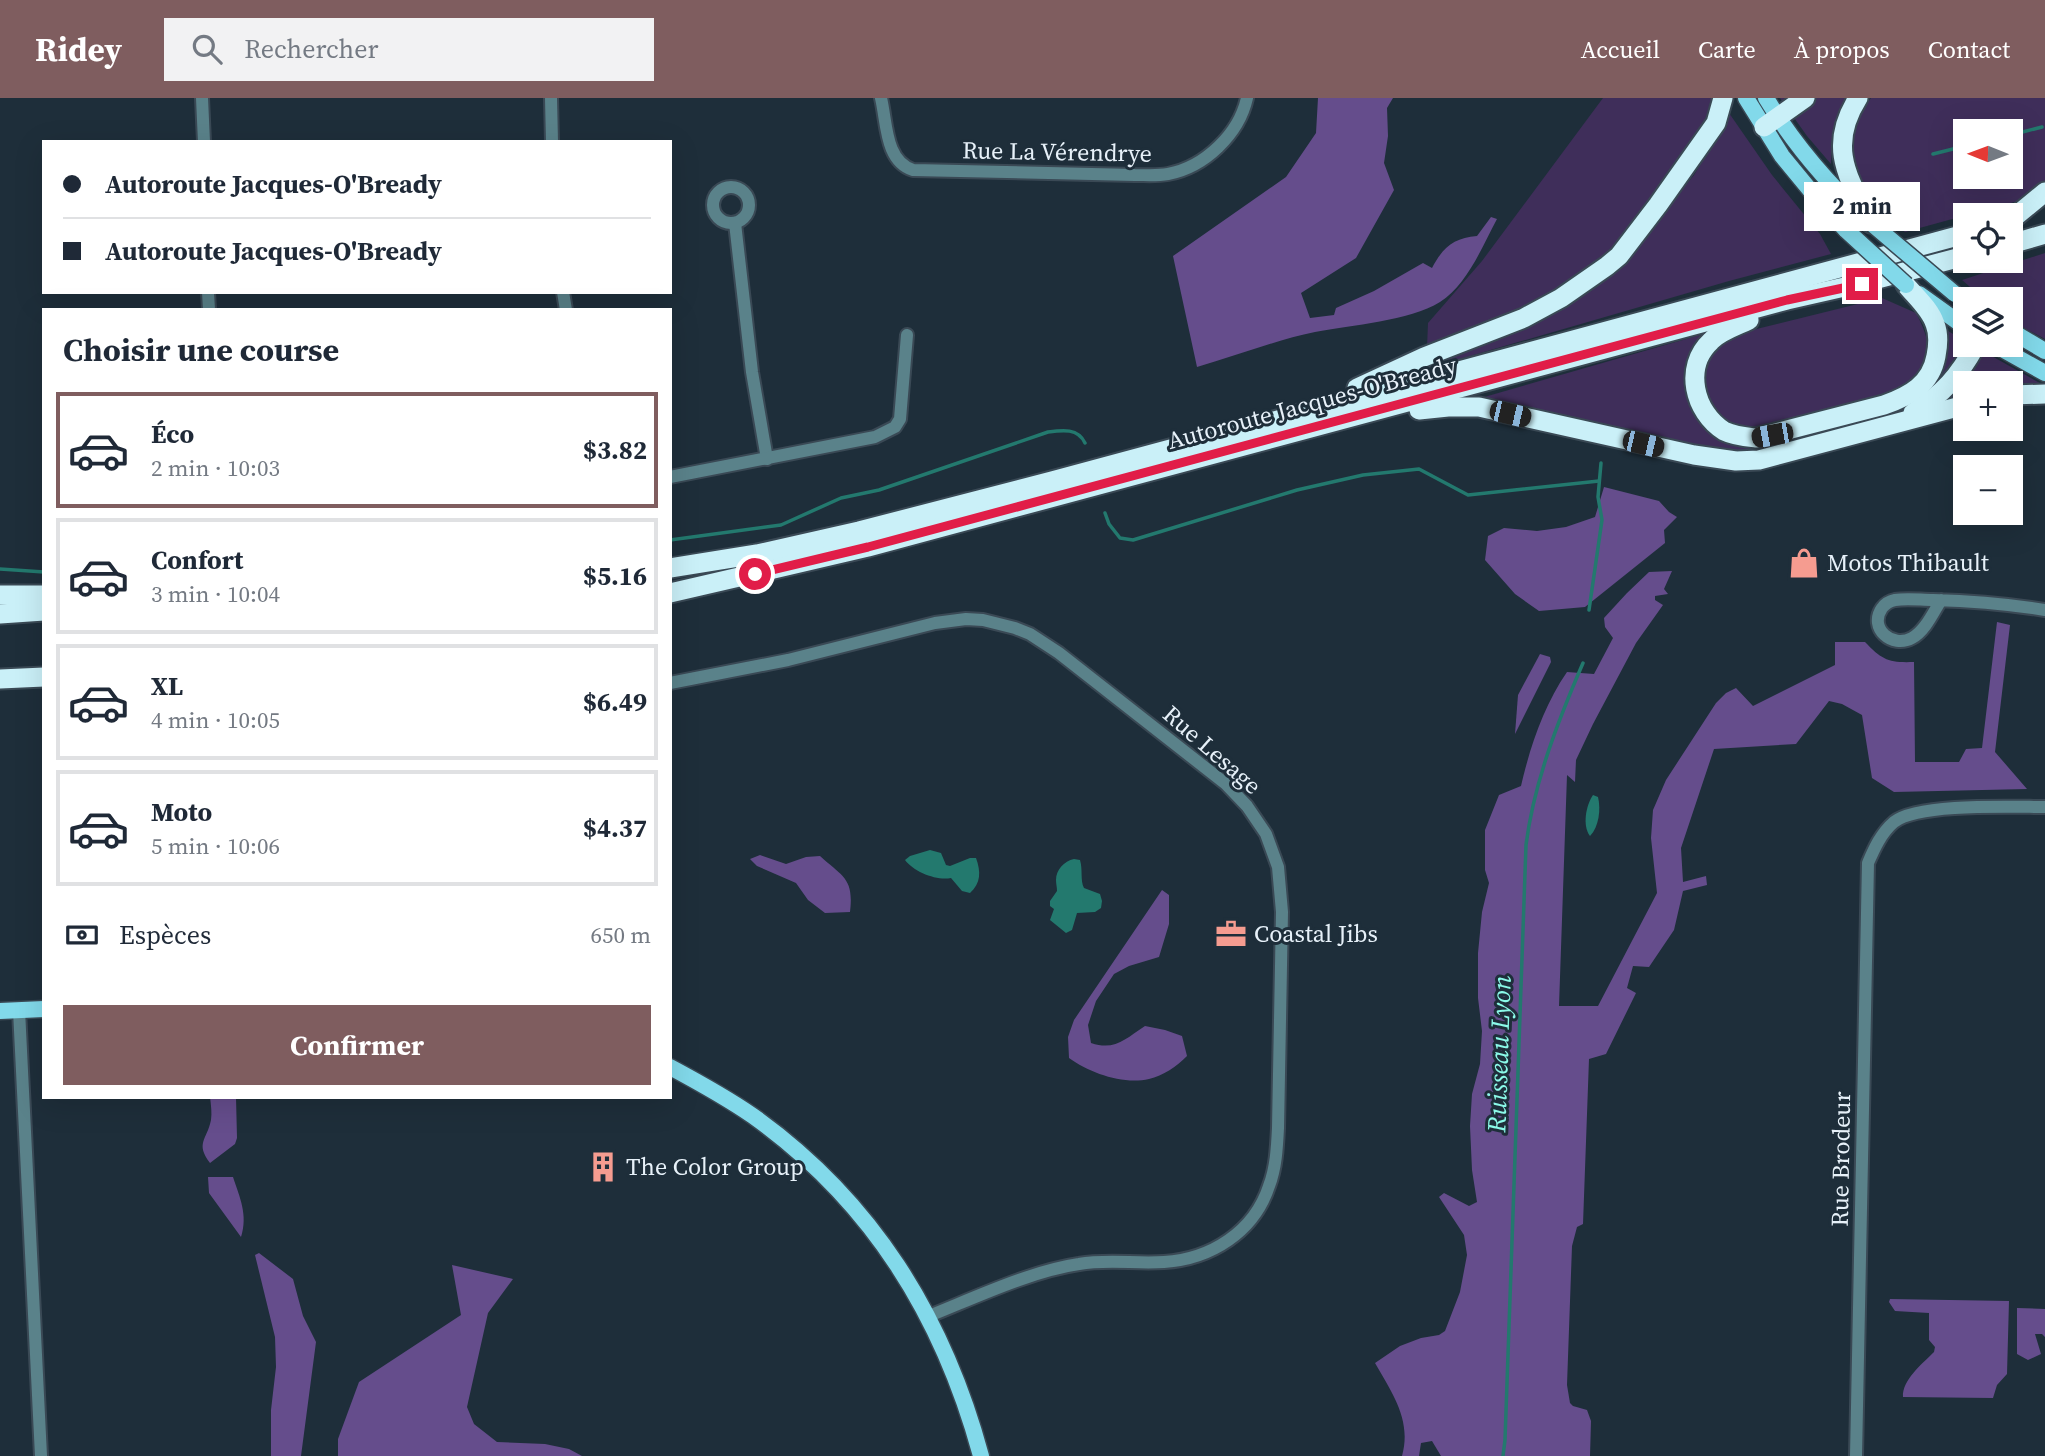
<!DOCTYPE html>
<html lang="fr">
<head>
<meta charset="utf-8">
<style>
  body { margin:0; font-family:"Source Serif 4",serif; background:#f2f2f3; color:#1f2937; height:100vh; display:flex; flex-direction:column; font-size:26px; white-space:nowrap }
  * { box-sizing:border-box; margin:0 }
  p { font-size:23px; color:#747a83 }
  .icon { flex:none; width:38px; height:38px; fill:none; stroke:currentColor; stroke-width:2; stroke-linecap:round; stroke-linejoin:round }
  .map { position:relative; flex:1; overflow:hidden }
  .drawer { position:absolute; left:42px; top:210px; width:630px; height:791px; display:flex; flex-direction:column; background:#fff; border-radius:0px; box-shadow:0 7px 28px #0002 }
  .drawer>* { flex:none }
  .guide { position:absolute; left:42px; top:42px; width:630px; height:154px; border-radius:0px; box-shadow:0 7px 28px #0002; display:grid; align-content:center; height:154px; padding:0 21px; background:#fff }
  .needle { width:46px; rotate:271deg }
  .tools { position:absolute; left:1953px; top:21px; display:grid; gap:14px }
  .tools a { display:grid; place-items:center; width:70px; height:70px; border-radius:0px; background:#fff; box-shadow:0 7px 28px #0002; font-size:35px }
  .end { position:absolute; width:32px; height:32px; margin:-16px; border:9px solid #e11d48; background:#fff; box-shadow:0 0 0 4px #fff }
  .from { border-radius:50% }
  .bubble { position:absolute; height:49px; border-radius:0px; background:#fff; box-shadow:0 7px 28px #0002; font-size:23px; font-weight:700; line-height:49px; text-align:center }
  .car { position:absolute; width:21px; height:42px; margin:-21px -10px; border-radius:9px; box-shadow:0 0 5px 2px #0007; background:linear-gradient(#222 24%,#8ab4d8 0 40%,#222 0 76%,#8ab4d8 0 86%,#222 0) }
  .guide b { display:flex; align-items:center; gap:24px; height:66px; font-size:26px }
  .guide b+b { border-top:2px solid #e0e1e3 }
  .guide i { width:18px; height:18px; background:#1f2937 }
  ul { padding:0; list-style:none }
  li { display:flex; align-items:center; gap:21px; height:116px; margin:0 14px 10px; padding:0 7px; border:4px solid #e0e1e3; border-radius:0px }
  li div { flex:1 }
  li b { display:block; font-size:26px }
  li em { font-style:normal; font-weight:700 }
  li.selected { border-color:#7f5d5f }
  li>.icon { width:63px; height:63px; stroke-width:1.5 }
  h2 { padding:0 21px; font-size:32px; line-height:84px }
  .pay { display:flex; align-items:center; gap:18px; height:77px; padding:0 21px; font-size:26px }
  .pay p { margin-inline-start:auto }
  .cta { display:flex; gap:14px; margin-top:auto; padding:14px 21px }
  .cta a { flex:1; height:80px; border-radius:0px; background:#7f5d5f; color:#fff; font-size:28px; font-weight:700; line-height:80px; text-align:center }
  header { display:flex; align-items:center; gap:42px; box-sizing:border-box; height:98px; padding:0 35px; background:#7f5d5f; color:#fff }
  header strong { font-size:33px }
  nav { display:flex; gap:38px; margin-inline-start:auto; font-size:24px }
  .search { width:490px; height:63px; background:#f2f2f3; display:flex; align-items:center; gap:18px; box-sizing:border-box; padding:0 24px; border-radius:0px; color:#747a83; font-size:26px }
  .map>svg:first-child { display:block }
</style>
</head>
<body>
<header>
<strong>Ridey</strong>
<div class="search"><svg class="icon" aria-label="search" viewBox="0 0 24 24"><circle cx="10" cy="10" r="6"/><path d="M15 15l6 6"/></svg>Rechercher</div>
<nav><a>Accueil</a><a>Carte</a><a>À propos</a><a>Contact</a></nav>
</header>
<div class="map">
<svg width="2045" height="1358" viewBox="0 0 2045 1358">
  <rect width="100%" height="100%" fill="#1e2e3a"/>
  <!-- green -->
  <g fill="#3f2e5a" fill-rule="evenodd">
    <path d="M 1603,0 L 1714,0 L 1713,10 L 1703,30 L 1627,134 L 1600,166 L 1521,212 L 1427,250 L 1428,225 L 1482,163 Z"/>
    <path d="M 1780,0 L 1847,0 C 1835,22 1832,41 1831,66 L 1807,38 Z"/>
    <path d="M 1871,0 L 2045,0 L 2045,83 L 2033,95 L 2018,103 L 1905,134 L 1867,99 L 1857,81 L 1849,44 L 1855,22 ZM 1965,33 L 2011,33 L 2011,79 L 1965,79 Z"/>
    <path d="M 1729,15 L 1772,77 L 1820,136 L 1831,156 L 1729,183 L 1391,281 L 1553,213 L 1597,187 L 1631,154 L 1694,77 L 1720,34 Z"/>
    <path d="M 2045,155 L 2045,241 L 2011,223 L 2011,201 L 1984,201 L 1962,182 Z"/>
    <path d="M 1882,200 L 1916,215 C 1934,249 1934,268 1900,292 L 1758,331 L 1746,331 L 1734,327 L 1714,317 L 1703,293 L 1705,264 L 1710,254 L 1732,237 Z"/>
    <path d="M 1943,230 L 1965,243 L 1965,247 L 1972,247 L 2045,288 L 2011,289 L 2011,285 L 1965,285 L 1965,300 L 1769,353 L 1706,354 L 1474,302 L 1700,237 L 1701,241 C 1696,251 1690,262 1687,272 C 1680,298 1698,328 1720,340 L 1888,315 L 1905,310 L 1915,304 Z"/>
  </g>
  <!-- forest -->
  <g fill="#654d8c">
    <path d="M 1318,0 L 1393,0 L 1387,10 L 1388,38 L 1384,65 L 1394,92 L 1356,160 L 1301,195 L 1310,220 L 1334,217 L 1336,210 L 1374,193 L 1423,165 L 1432,170 C 1443,149 1454,140 1477,138 L 1491,119 L 1497,121 C 1482,149 1467,187 1440,204 C 1409,223 1352,227 1315,234 C 1276,242 1236,258 1197,269 L 1173,158 L 1286,79 L 1316,35 Z"/>
    <path d="M 1604,389 L 1659,403 L 1669,414 L 1677,419 L 1664,432 L 1665,445 L 1585,509 L 1539,513 L 1515,496 L 1485,462 L 1488,438 L 1504,430 L 1537,433 L 1566,429 L 1595,419 Z"/>
    <path d="M 1672,473 L 1664,491 L 1668,496 L 1655,498 L 1655,502 L 1663,507 L 1636,545 L 1593,626 L 1576,662 L 1575,684 L 1567,677 L 1559,908 L 1598,908 L 1657,795 L 1651,740 L 1653,712 L 1666,682 L 1716,605 L 1726,595 L 1736,590 L 1753,608 L 1835,567 L 1835,544 L 1865,544 C 1882,562 1889,565 1914,564 L 1915,664 L 1959,664 L 1966,651 L 1982,650 L 1997,524 L 2010,527 L 1995,654 L 2027,691 L 1894,694 L 1872,680 L 1862,617 L 1842,606 L 1829,603 L 1796,646 L 1714,651 L 1681,750 L 1683,784 L 1706,778 L 1707,787 L 1683,793 L 1674,832 L 1649,869 L 1633,868 L 1627,890 L 1636,895 L 1606,956 L 1589,961 L 1583,1126 L 1577,1129 L 1572,1148 L 1567,1287 L 1570,1305 L 1573,1308 L 1587,1312 L 1591,1323 L 1590,1358 L 1441,1358 L 1432,1343 L 1421,1345 L 1419,1358 L 1402,1358 C 1412,1322 1392,1295 1375,1265 L 1400,1248 L 1421,1240 L 1439,1237 L 1445,1233 L 1460,1194 L 1467,1157 L 1464,1137 L 1439,1099 L 1444,1095 L 1469,1108 L 1477,1104 L 1472,1072 L 1470,1028 L 1472,996 L 1480,966 L 1482,933 L 1478,900 L 1478,855 L 1482,814 L 1489,785 L 1485,772 L 1485,732 L 1499,697 L 1521,688 C 1530,649 1544,607 1567,574 L 1594,576 L 1613,540 L 1605,529 L 1604,520 L 1627,495 L 1649,474 Z"/>
    <path d="M 1540,556 L 1550,559 L 1551,564 L 1515,636 L 1518,597 Z"/>
    <path d="M 760,757 L 786,766 L 806,759 L 820,758 C 843,779 854,780 850,814 L 825,815 L 808,802 L 796,785 L 757,768 L 750,761 Z"/>
    <path d="M 1162,792 L 1169,797 L 1169,826 L 1159,859 L 1129,868 L 1114,876 L 1096,903 L 1088,927 L 1091,945 C 1115,953 1125,941 1145,928 L 1165,932 L 1182,938 L 1187,958 C 1177,968 1163,978 1149,981 C 1123,987 1090,975 1069,960 L 1068,939 L 1074,922 Z"/>
    <path d="M 210,999 L 236,999 L 237,1040 L 235,1046 L 210,1065 C 195,1045 207,1042 211,1022 C 212,1015 211,1007 210,999 Z"/>
    <path d="M 208,1079 L 233,1079 C 240,1100 248,1117 241,1139 L 209,1095 Z"/>
    <path d="M 259,1155 L 293,1181 L 303,1218 L 316,1244 L 301,1358 L 271,1358 L 271,1312 L 276,1269 L 275,1239 L 255,1157 Z"/>
    <path d="M 452,1167 L 513,1181 L 488,1215 L 467,1309 L 474,1326 L 497,1344 L 545,1346 L 569,1351 L 582,1358 L 338,1358 L 338,1341 L 359,1284 L 461,1217 Z"/>
    <path d="M 1890,1201 L 2009,1203 L 2007,1276 L 1997,1287 L 1993,1300 L 1903,1299 C 1902,1282 1922,1266 1934,1254 L 1935,1249 L 1929,1242 L 1929,1215 L 1895,1213 L 1889,1204 Z"/>
    <path d="M 2017,1210 L 2045,1211 L 2045,1239 L 2042,1236 L 2035,1236 L 2041,1256 L 2028,1262 L 2017,1256 Z"/>
  </g>
  <!-- water -->
  <g fill="#23796e">
    <path d="M 1593,697 L 1598,699 C 1601,711 1599,729 1590,738 C 1582,728 1586,707 1593,697 Z"/>
    <path d="M 930,752 L 941,755 L 946,767 L 950,768 L 970,760 L 976,760 C 981,774 981,785 970,795 L 962,793 L 951,780 C 937,783 914,774 905,762 L 910,758 Z"/>
    <path d="M 1074,761 L 1080,762 C 1083,772 1080,782 1084,790 L 1100,796 L 1102,803 L 1101,810 L 1095,814 L 1077,815 L 1072,832 L 1066,835 L 1050,822 L 1054,811 L 1050,808 L 1050,803 L 1057,793 C 1057,789 1056,786 1056,782 C 1056,772 1064,763 1074,761 Z"/>
  </g>
  <g fill="none" stroke-linecap="round" stroke-linejoin="round">
    <!-- stream -->
    <g stroke="#23796e" stroke-width="3.5">
      <path d="M 2011,37 L 2042,29"/>
      <path d="M 1933,56 L 1965,48"/>
      <path d="M 1105,415 L 1109,426 L 1120,440 L 1133,442 L 1297,392 L 1363,377 L 1419,371 L 1468,397 L 1599,383"/>
      <path d="M 670,442 L 781,427 L 841,400 L 879,392 L 1048,334 C 1063,332 1078,330 1085,345"/>
      <path d="M 0,471 L 44,474"/>
      <path d="M 1589,512 L 1602,422 L 1598,399 L 1601,365"/>
      <path d="M 1503,1358 L 1505,1342 L 1526,747 C 1534,684 1558,623 1583,565"/>
    </g>
    <!-- minor casing -->
    <g stroke="#3a4955" stroke-width="16">
      <g id="minor">
        <path d="M 202,0 L 204,44"/>
        <path d="M 551,0 L 552,44"/>
        <path d="M 881,0 C 887,25 885,63 913,72 L 1135,77 C 1146,77 1157,78 1168,76 C 1205,69 1239,36 1247,0"/>
        <circle cx="731" cy="107" r="18"/>
        <path d="M 735,125 L 752,274 L 767,361"/>
        <path d="M 208,194 L 209,212"/>
        <path d="M 563,194 L 566,212"/>
        <path d="M 670,379 L 875,339 L 895,329 L 900,321 L 907,237"/>
        <path d="M 1941,502 C 1933,515 1925,533 1912,540 C 1892,551 1868,530 1882,510 C 1885,506 1890,503 1895,502 C 1907,500 1921,502 1933,502 C 1970,503 2008,506 2045,512"/>
        <path d="M 670,585 L 788,562 L 935,525 L 966,521 L 983,522 L 1015,530 L 1030,536 L 1059,555 L 1226,686 L 1247,708 L 1266,736 L 1278,769 L 1282,814 L 1278,1030 C 1277,1050 1276,1070 1269,1088 C 1254,1134 1211,1161 1164,1164 C 1136,1166 1107,1161 1079,1166 C 1031,1173 974,1200 929,1218"/>
        <path d="M 19,912 L 41,1358"/>
        <path d="M 1856,1358 L 1868,765 C 1874,751 1881,735 1894,724 C 1918,705 2012,709 2045,709"/>
      </g>
    </g>
    <!-- major casing -->
    <g stroke="#3a4955" stroke-width="19">
      <g id="major">
        <path d="M 1746,0 L 1782,58 L 1819,103 L 1846,132"/>
        <path d="M 1766,0 C 1793,45 1827,85 1866,121"/>
        <path d="M 1919,196 L 1965,229"/>
        <path d="M 2011,233 L 2045,253"/>
        <path d="M 1995,247 L 2045,275"/>
        <path d="M 0,913 L 44,911"/>
        <path d="M 670,969 C 698,984 727,1000 753,1018 C 872,1103 943,1218 981,1358"/>
      </g>
    </g>
    <!-- highway casing -->
    <g stroke="#3a4955" stroke-width="23">
      <g id="highway">
        <path d="M 1858,0 C 1827,49 1848,79 1871,125"/>
        <path d="M 1764,29 L 1805,0"/>
        <path d="M 2011,122 L 2045,94"/>
        <path d="M 2011,146 L 2045,136"/>
        <path d="M 1749,222 C 1737,228 1720,233 1711,243 C 1683,269 1694,314 1724,333 C 1734,338 1746,339 1756,340 L 1884,307 C 1910,298 1931,286 1936,258 C 1938,248 1939,236 1935,226 C 1930,211 1916,199 1906,187"/>
        <path d="M 1357,290 L 1424,259 L 1524,220 L 1561,200 L 1607,168 L 1619,158 L 1658,107 L 1716,25 L 1723,0"/>
        <path d="M 2011,297 L 2045,296"/>
        <path d="M 1419,312 L 1448,309 L 1479,309 L 1694,357 L 1736,363 L 1759,362 L 1965,307"/>
        <path d="M 1913,315 C 1944,295 1958,279 1976,247"/>
        <path d="M 670,470 L 757,456 L 859,433 L 1052,383 L 1965,136"/>
        <path d="M 670,495 L 868,449 L 1787,202 L 1862,185 L 1965,158"/>
        <path d="M 0,497 L 44,497"/>
        <path d="M 0,516 L 44,513"/>
        <path d="M 0,581 L 44,579"/>
      </g>
    </g>
    <!-- minor -->
    <use href="#minor" stroke="#5a828a" stroke-width="12"/>
    <!-- major -->
    <use href="#major" stroke="#82d9ea" stroke-width="16"/>
    <!-- highway -->
    <use href="#highway" stroke="#caf0f8" stroke-width="19"/>
    <!-- major-bridge casing -->
    <g stroke="#3a4955" stroke-width="19" stroke-linecap="butt">
      <g id="major-bridge">
        <path d="M 1871,125 L 1955,196"/>
        <path d="M 1846,132 L 1906,187"/>
      </g>
    </g>
    <!-- major-bridge -->
    <use href="#major-bridge" stroke="#82d9ea" stroke-width="16"/>
  </g>
  <g fill="none" stroke-linecap="round" stroke-linejoin="round">
    <!-- route -->
    <path stroke="#e11d48" stroke-width="9" d="M 755,476 L 868,449 L 1787,202 L 1862,186"/>
  </g>
  <!-- icons -->
  <defs>
    <g id="shop-bare" transform="scale(2.415)"><path d="M-5-2.5h2.3a2.7 3.5 0 0 1 5.4 0H5L5.5 6h-11ZM-1.5-2.5h3a1.5 2.3 0 0 0-3 0Z" fill="#f59c90" stroke="#1e2e3a" stroke-width="2.5" paint-order="stroke"/></g>
    <g id="office-bare" transform="scale(2.415)"><path d="M-6-3h4V-5.5h4V-3h4V5H-6ZM-1-4.5V-3h2v-1.5ZM-6 0V1H6V0Z" fill="#f59c90" stroke="#1e2e3a" stroke-width="2.5" paint-order="stroke"/></g>
    <g id="building-bare" transform="scale(2.415)"><path d="M-4-6H4V6H1V3H-1V6H-4ZM-2.5-4.3h1.7v1.8h-1.7ZM.8-4.3h1.7v1.8H.8ZM-2.5-1h1.7V.8h-1.7ZM.8-1h1.7V.8H.8Z" fill="#f59c90" stroke="#1e2e3a" stroke-width="2.5" paint-order="stroke"/></g>
  </defs>
  <g fill-rule="evenodd">
    <use href="#shop-bare" x="1804" y="465"/>
    <use href="#office-bare" x="1231" y="836"/>
    <use href="#building-bare" x="603" y="1069"/>
  </g>
  <g text-anchor="middle" stroke-width="6" stroke-linejoin="round" paint-order="stroke">
    <!-- street labels -->
    <g font-size="24" fill="#e7f1f9" stroke="#1e2e3a">
      <text transform="translate(1057 54) rotate(1)" y="8">Rue La Vérendrye</text>
      <text transform="translate(1312 305) rotate(-15)" y="8">Autoroute Jacques-O'Bready</text>
      <text transform="translate(1212 652) rotate(41)" y="8">Rue Lesage</text>
      <text transform="translate(1841 1061) rotate(-89)" y="8">Rue Brodeur</text>
    </g>
    <!-- poi labels -->
    <g font-size="24" fill="#e7f1f9" stroke="#1e2e3a" text-anchor="start">
      <text x="1827" y="473">Motos Thibault</text>
      <text x="1254" y="844">Coastal Jibs</text>
      <text x="626" y="1077">The Color Group</text>
    </g>
    <!-- water labels -->
    <g font-size="26" font-style="italic" fill="#8bfae9" stroke="#1e2e3a">
      <text transform="translate(1499 956) rotate(-88)" y="9">Ruisseau Lyon</text>
    </g>
  </g>
</svg>
<div class="tools">
<a><svg class="needle" viewBox="-14 -14 28 28"><path d="M0-13l5 13h-10z" fill="#e53935"/><path d="M0 13l5-13h-10z" fill="#747a83"/></svg></a>
<a><svg class="icon" aria-label="locate" viewBox="0 0 24 24"><circle cx="12" cy="12" r="6"/><path d="M12 2v4M12 18v4M2 12h4M18 12h4"/></svg></a>
<a><svg class="icon" aria-label="layers" viewBox="0 0 24 24"><path d="M12 4l9 5-9 5-9-5zM3 14l9 5 9-5"/></svg></a>
<a>+</a>
<a>−</a>
</div>
<i class="end from" style="left:755px;top:476px"></i>
<i class="end" style="left:1862px;top:186px"></i>
<div class="bubble" style="left:1804px;top:84px;width:116px">2 min</div>
<i class="car" style="left:1510px;top:316px;rotate:103deg"></i>
<i class="car" style="left:1772px;top:337px;rotate:260deg"></i>
<i class="car" style="left:1643px;top:346px;rotate:103deg"></i>
<div class="guide">
<b><i class="from"></i>Autoroute Jacques-O'Bready</b>
<b><i></i>Autoroute Jacques-O'Bready</b>
</div>
<section class="drawer">
<h2>Choisir une course</h2>
<ul>
<li class="selected"><svg class="icon" aria-label="car" viewBox="0 0 24 24"><path d="M5 17H2v-5l4-1 3-4h7l3 4 3 1v5h-3M9 17h6M6 11h13"/><circle cx="7" cy="17" r="2"/><circle cx="17" cy="17" r="2"/></svg><div><b>Éco</b><p>2 min · 10:03</p></div><em>$3.82</em></li>
<li><svg class="icon" aria-label="car" viewBox="0 0 24 24"><path d="M5 17H2v-5l4-1 3-4h7l3 4 3 1v5h-3M9 17h6M6 11h13"/><circle cx="7" cy="17" r="2"/><circle cx="17" cy="17" r="2"/></svg><div><b>Confort</b><p>3 min · 10:04</p></div><em>$5.16</em></li>
<li><svg class="icon" aria-label="car" viewBox="0 0 24 24"><path d="M5 17H2v-5l4-1 3-4h7l3 4 3 1v5h-3M9 17h6M6 11h13"/><circle cx="7" cy="17" r="2"/><circle cx="17" cy="17" r="2"/></svg><div><b>XL</b><p>4 min · 10:05</p></div><em>$6.49</em></li>
<li><svg class="icon" aria-label="car" viewBox="0 0 24 24"><path d="M5 17H2v-5l4-1 3-4h7l3 4 3 1v5h-3M9 17h6M6 11h13"/><circle cx="7" cy="17" r="2"/><circle cx="17" cy="17" r="2"/></svg><div><b>Moto</b><p>5 min · 10:06</p></div><em>$4.37</em></li>
</ul>
<div class="pay"><svg class="icon" aria-label="cash" viewBox="0 0 24 24"><path d="M3 7h18v10H3z"/><circle cx="12" cy="12" r="2"/></svg>Espèces<p>650 m</p></div>
<div class="cta"><a>Confirmer</a></div>
</section>
</div>
</body>
</html>
